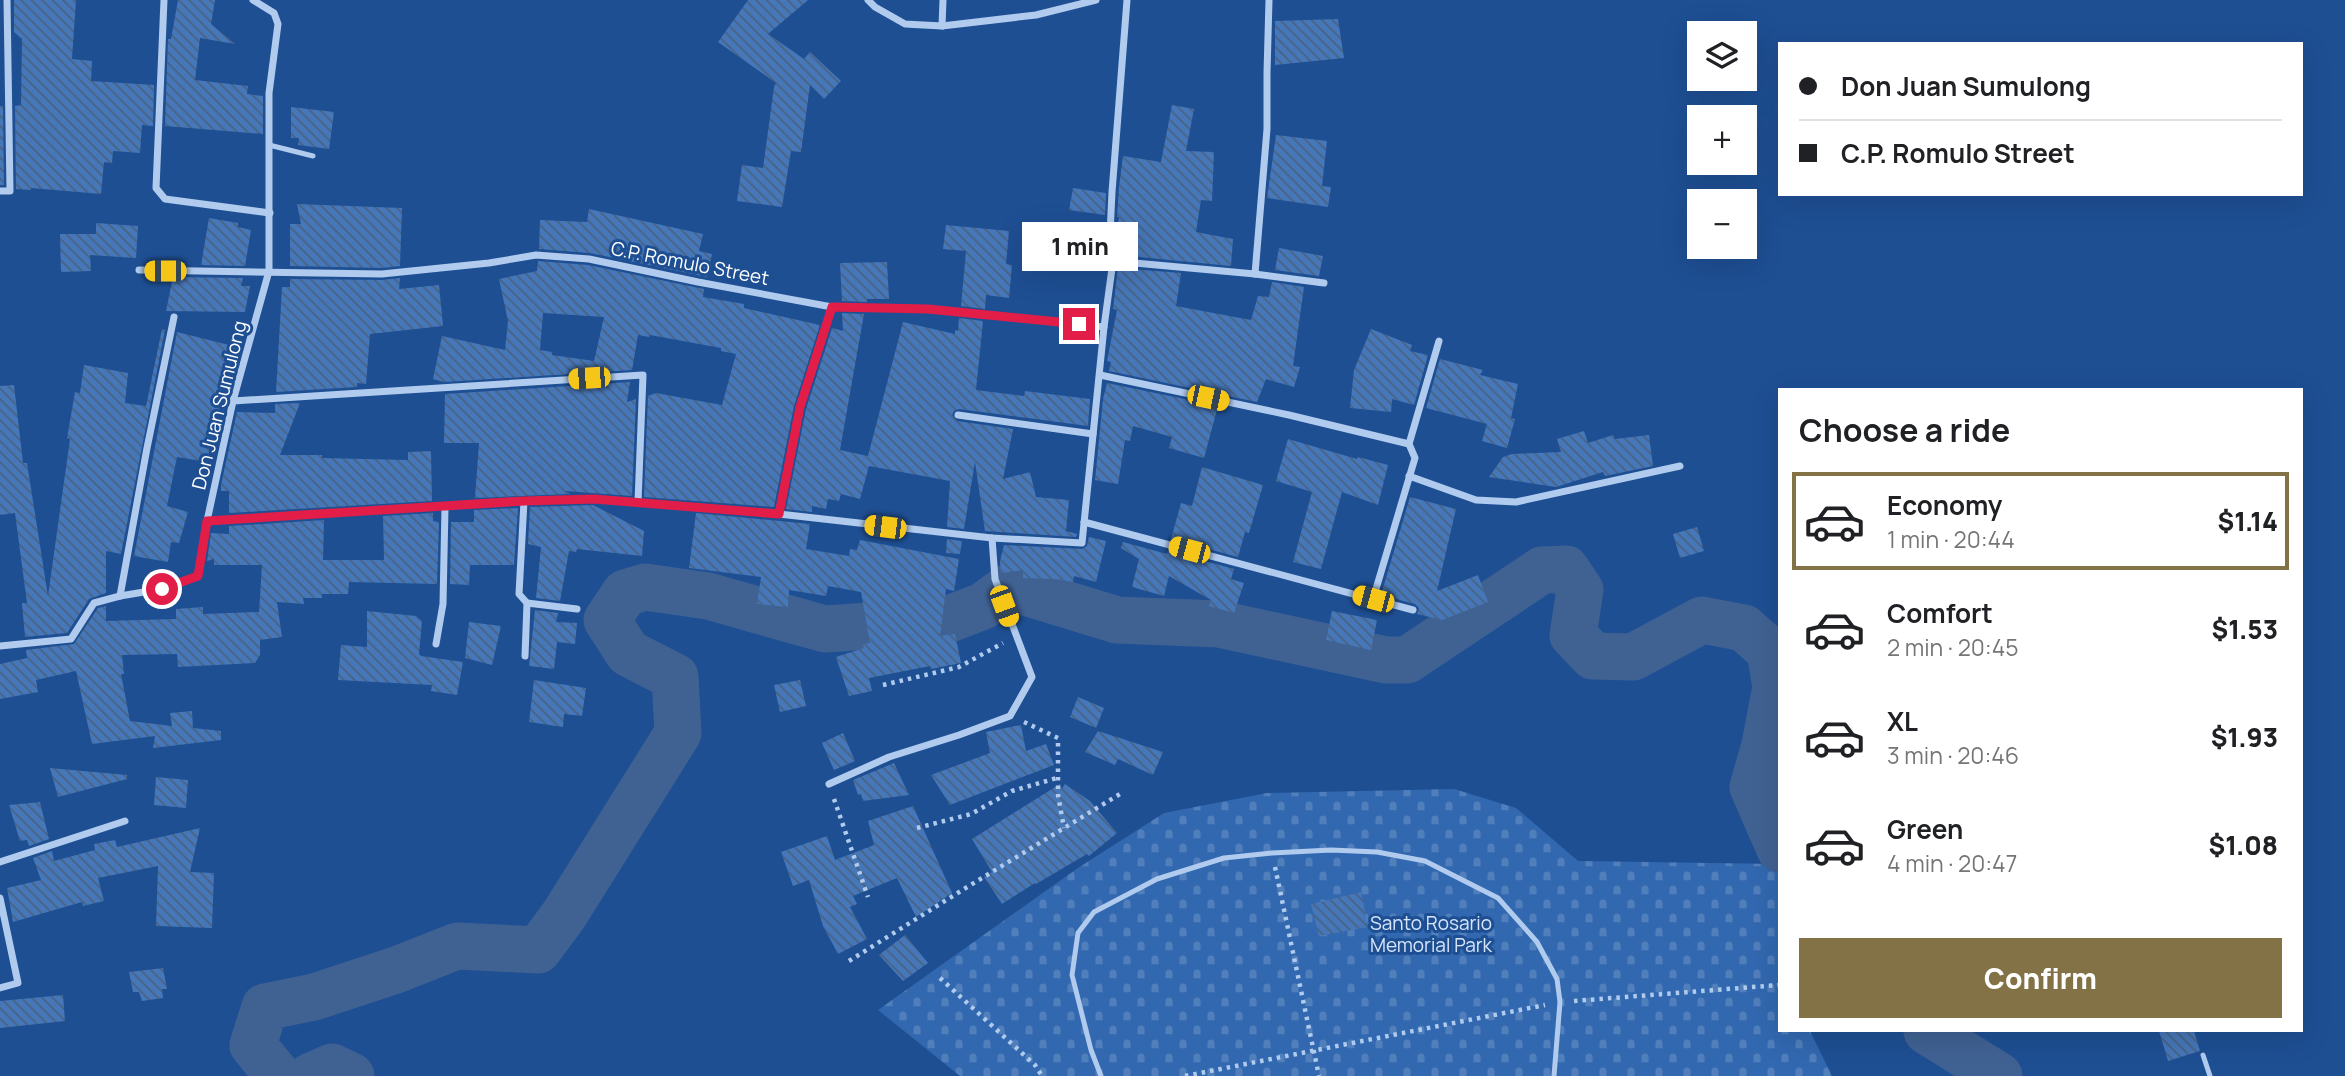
<!DOCTYPE html>
<html lang="en">
<head>
<meta charset="utf-8">
<style>
  body { margin:0; font-family:Manrope,sans-serif; background:#f2f2f2; color:#202124; height:100vh; display:flex; flex-direction:column; font-size:26px; white-space:nowrap }
  * { box-sizing:border-box; margin:0 }
  p { font-size:23px; color:#757577 }
  .icon { flex:none; width:38px; height:38px; fill:none; stroke:currentColor; stroke-width:2; stroke-linecap:round; stroke-linejoin:round }
  .map { position:relative; flex:1; overflow:hidden }
  .panel { position:absolute; left:1778px; top:388px; width:525px; height:644px; display:flex; flex-direction:column; background:#fff; border-radius:0px; box-shadow:0 7px 28px #0002 }
  .panel>* { flex:none }
  .top-card { position:absolute; left:1778px; top:42px; width:525px; height:154px; border-radius:0px; box-shadow:0 7px 28px #0002; display:grid; align-content:center; height:154px; padding:0 21px; background:#fff }
  .tools { position:absolute; left:1687px; top:21px; display:grid; gap:14px }
  .tools a { display:grid; place-items:center; width:70px; height:70px; border-radius:0px; background:#fff; box-shadow:0 7px 28px #0002; font-size:35px }
  .end { position:absolute; width:32px; height:32px; margin:-16px; border:9px solid #e11d48; background:#fff; box-shadow:0 0 0 4px #fff }
  .from { border-radius:50% }
  .bubble { position:absolute; height:49px; border-radius:0px; background:#fff; box-shadow:0 7px 28px #0002; font-size:23px; font-weight:800; line-height:49px; text-align:center }
  .car { position:absolute; width:21px; height:42px; margin:-21px -10px; border-radius:9px; box-shadow:0 0 5px 2px #0007; background:linear-gradient(#f5c518 24%,#345 0 40%,#f5c518 0 76%,#345 0 86%,#f5c518 0) }
  .top-card b { display:flex; align-items:center; gap:24px; height:66px; font-size:26px }
  .top-card b+b { border-top:2px solid #e0e0e0 }
  .top-card i { width:18px; height:18px; background:#202124 }
  ul { padding:0; list-style:none }
  li { display:flex; align-items:center; gap:21px; height:98px; margin:0 14px 10px; padding:0 7px; border:4px solid transparent; border-radius:0px }
  li div { flex:1 }
  li b { display:block; font-size:26px }
  li em { font-style:normal; font-weight:800 }
  li.current { border-color:#837246 }
  li>.icon { width:63px; height:63px; stroke-width:1.5 }
  h2 { padding:0 21px; font-size:32px; line-height:84px }
  .cta { display:flex; gap:14px; margin-top:auto; padding:14px 21px }
  .cta a { flex:1; height:80px; border-radius:0px; background:#837246; color:#fff; font-size:28px; font-weight:800; line-height:80px; text-align:center }
  .map>svg:first-child { display:block }
</style>
</head>
<body>
<div class="map">
<svg width="2345" height="1076" viewBox="0 0 2345 1076">
  <defs>
    <pattern id="cemetery-stones" width="16" height="16" patternUnits="userSpaceOnUse" patternTransform="scale(1.75)"><rect width="16" height="16" fill="#3268b0"/><path d="M2 7V4a2 2 0 0 1 4 0v3zM10 15v-3a2 2 0 0 1 4 0v3z" fill="#517fbc"/></pattern>
    <pattern id="building-back-hatch" width="6" height="6" patternUnits="userSpaceOnUse" patternTransform="scale(1.75)"><rect width="6" height="6" fill="#4677b9"/><path d="M-1 5l2 2M0 0l6 6M5-1l2 2" fill="none" stroke="#496282"/></pattern>
  </defs>
  <rect width="100%" height="100%" fill="#1e4f93"/>
  <!-- cemetery -->
  <path fill="url(#cemetery-stones)" d="M 1454,789 L 1516,808 L 1578,861 L 1778,864 L 1780,1031 L 1810,1031 L 1832,1076 L 960,1076 L 878,1010 L 1078,868 L 1164,813 L 1267,793 Z"/>
  <g fill="none" stroke-linecap="round" stroke-linejoin="round">
    <!-- river -->
    <g stroke="#406293" stroke-width="47">
      <path d="M 1927,1031 L 1999,1076"/>
      <path d="M 278,1076 L 253,1045 L 265,1007 L 314,997 L 396,970 L 457,946 L 538,950 L 564,915 L 678,733 L 675,677 L 628,653 L 607,620 L 625,593 L 645,587 L 708,596 L 825,629 L 944,621 L 983,606 L 1009,587 L 1117,620 L 1219,624 L 1386,660 L 1407,660 L 1542,570 L 1566,569 L 1580,590 L 1573,635 L 1593,656 L 1633,657 L 1702,620 L 1744,628 L 1770,651 L 1776,687 L 1765,745 L 1753,787 L 1780,849"/>
      <path d="M 311,1076 L 332,1067 L 351,1076"/>
    </g>
  </g>
  <!-- building -->
  <g fill="url(#building-back-hatch)" fill-rule="evenodd">
    <path d="M 14,0 L 76,0 L 72,59 L 92,61 L 91,81 L 154,85 L 153,126 L 142,125 L 140,153 L 113,151 L 112,163 L 104,162 L 101,194 L 31,188 L 31,190 L 16,189 L 15,106 L 21,105 L 22,39 L 14,32 Z"/>
    <path d="M 178,0 L 215,0 L 211,24 L 235,44 L 200,38 L 195,80 L 248,86 L 247,94 L 263,96 L 263,134 L 165,126 L 168,39 L 171,39 Z"/>
    <path d="M 748,0 L 808,0 L 768,34 L 804,59 L 810,52 L 841,81 L 824,99 L 810,85 L 801,152 L 791,151 L 782,207 L 737,201 L 742,165 L 763,168 L 774,87 L 776,83 L 718,42 Z"/>
    <path d="M 1338,19 L 1344,58 L 1275,65 L 1275,21 Z"/>
    <path d="M 1172,105 L 1194,109 L 1186,151 L 1214,152 L 1212,201 L 1201,200 L 1196,232 L 1233,239 L 1231,266 L 1119,255 L 1116,234 L 1119,217 L 1117,217 L 1119,187 L 1123,156 L 1161,162 Z"/>
    <path d="M 0,106 L 3,106 L 4,185 L 0,185 Z"/>
    <path d="M 291,107 L 334,112 L 329,149 L 298,145 L 299,138 L 291,138 Z"/>
    <path d="M 1276,135 L 1327,141 L 1322,186 L 1331,187 L 1328,207 L 1267,198 Z"/>
    <path d="M 1073,188 L 1106,193 L 1105,215 L 1069,210 Z"/>
    <path d="M 297,204 L 402,208 L 400,266 L 382,268 L 290,266 L 290,224 L 301,224 Z"/>
    <path d="M 589,209 L 703,234 L 699,251 L 712,254 L 707,277 L 590,253 L 539,249 L 540,220 L 587,222 Z"/>
    <path d="M 209,218 L 238,223 L 238,227 L 251,230 L 245,266 L 201,265 Z"/>
    <path d="M 96,223 L 138,226 L 136,258 L 90,255 L 91,271 L 61,272 L 60,234 L 96,234 Z"/>
    <path d="M 946,225 L 1009,231 L 1006,264 L 1012,265 L 1009,298 L 986,295 L 985,309 L 961,306 L 966,251 L 943,249 Z"/>
    <path d="M 1279,248 L 1323,256 L 1319,276 L 1275,270 Z"/>
    <path d="M 538,261 L 588,265 L 704,289 L 703,297 L 744,304 L 744,308 L 820,325 L 794,406 L 774,507 L 644,497 L 648,396 L 656,393 L 722,405 L 736,354 L 721,351 L 721,348 L 650,335 L 649,337 L 638,335 L 632,370 L 444,382 L 433,379 L 442,336 L 505,350 L 508,321 L 499,279 L 537,271 ZM 543,313 L 604,317 L 594,361 L 552,355 L 552,352 L 540,350 Z"/>
    <path d="M 887,262 L 889,299 L 867,299 L 867,302 L 842,301 L 840,263 Z"/>
    <path d="M 1118,268 L 1181,273 L 1176,306 L 1251,320 L 1258,296 L 1269,297 L 1272,282 L 1304,287 L 1293,366 L 1300,367 L 1294,387 L 1266,379 L 1257,402 L 1109,371 L 1111,362 L 1107,361 L 1117,310 L 1113,309 Z"/>
    <path d="M 173,277 L 243,278 L 241,286 L 250,286 L 245,312 L 166,311 Z"/>
    <path d="M 400,278 L 399,289 L 439,285 L 443,326 L 370,334 L 366,384 L 357,383 L 357,387 L 276,392 L 282,287 L 290,287 L 290,279 L 382,280 Z"/>
    <path d="M 842,313 L 864,314 L 840,450 L 868,456 L 903,322 L 955,334 L 955,330 L 958,331 L 959,318 L 983,321 L 976,390 L 1024,396 L 1025,391 L 1090,399 L 1088,426 L 959,409 L 954,411 L 952,415 L 957,421 L 1013,429 L 1003,479 L 1030,472 L 1036,497 L 1069,500 L 1066,531 L 1077,534 L 1076,537 L 985,531 L 975,462 L 964,529 L 947,527 L 950,481 L 869,466 L 860,499 L 841,494 L 839,501 L 828,499 L 826,509 L 812,506 L 812,512 L 786,509 L 806,409 L 832,328 L 843,331 Z"/>
    <path d="M 162,329 L 165,330 L 121,554 L 106,551 L 106,593 L 89,599 L 67,633 L 25,637 L 22,603 L 27,603 L 15,513 L 0,515 L 0,386 L 14,385 L 23,463 L 27,463 L 48,596 L 70,439 L 67,438 L 75,392 L 80,393 L 84,365 L 128,373 L 125,403 L 146,406 Z"/>
    <path d="M 1371,329 L 1412,345 L 1410,351 L 1428,355 L 1414,405 L 1392,399 L 1391,412 L 1350,408 L 1354,370 Z"/>
    <path d="M 177,332 L 237,347 L 213,463 L 177,457 L 167,506 L 188,512 L 179,543 L 171,542 L 168,562 L 134,556 Z"/>
    <path d="M 1440,359 L 1483,370 L 1480,375 L 1518,384 L 1511,418 L 1515,419 L 1507,448 L 1482,441 L 1487,424 L 1426,408 Z"/>
    <path d="M 630,382 L 627,402 L 636,399 L 632,496 L 565,491 L 570,494 L 475,498 L 479,443 L 444,443 L 445,394 Z"/>
    <path d="M 1107,383 L 1218,406 L 1204,458 L 1169,448 L 1172,437 L 1133,426 L 1130,441 L 1125,440 L 1118,484 L 1095,480 L 1103,399 Z"/>
    <path d="M 300,403 L 280,455 L 322,455 L 322,458 L 408,460 L 408,452 L 431,451 L 432,501 L 229,513 L 229,491 L 221,491 L 221,485 L 237,412 L 275,413 L 275,404 Z"/>
    <path d="M 1584,431 L 1588,443 L 1613,435 L 1615,439 L 1649,435 L 1653,466 L 1605,476 L 1603,472 L 1556,487 L 1489,477 L 1503,457 L 1512,454 L 1561,452 L 1557,439 Z"/>
    <path d="M 1288,439 L 1357,459 L 1358,457 L 1388,465 L 1378,505 L 1342,492 L 1321,569 L 1293,562 L 1312,492 L 1276,481 Z"/>
    <path d="M 1202,467 L 1263,485 L 1249,533 L 1245,532 L 1238,557 L 1171,539 L 1181,503 L 1192,506 Z"/>
    <path d="M 1410,497 L 1456,509 L 1437,591 L 1478,575 L 1488,602 L 1442,620 L 1417,614 L 1419,608 L 1415,604 L 1381,595 Z"/>
    <path d="M 593,505 L 644,531 L 642,556 L 577,549 L 576,552 L 569,551 L 560,601 L 536,598 L 541,547 L 528,544 L 530,507 Z"/>
    <path d="M 518,508 L 514,565 L 470,565 L 469,585 L 450,584 L 451,522 L 474,522 L 474,510 Z"/>
    <path d="M 433,513 L 433,521 L 439,522 L 437,584 L 349,582 L 348,594 L 322,594 L 322,598 L 303,598 L 304,604 L 277,602 L 282,637 L 260,640 L 260,655 L 255,663 L 178,667 L 177,654 L 122,655 L 124,674 L 121,674 L 130,721 L 172,726 L 170,713 L 192,711 L 193,728 L 221,731 L 221,740 L 153,748 L 155,736 L 92,744 L 76,671 L 36,680 L 38,692 L 0,699 L 0,664 L 27,658 L 26,650 L 74,644 L 98,608 L 106,606 L 106,621 L 176,619 L 176,609 L 203,607 L 203,614 L 259,612 L 262,565 L 214,565 L 214,559 L 207,561 L 211,533 L 229,534 L 229,526 L 324,520 L 323,560 L 384,560 L 383,516 Z"/>
    <path d="M 696,513 L 810,524 L 806,549 L 849,556 L 850,549 L 857,550 L 860,540 L 959,559 L 954,591 L 946,589 L 940,636 L 955,634 L 961,663 L 931,669 L 930,666 L 869,678 L 872,691 L 849,696 L 836,657 L 864,648 L 863,644 L 870,643 L 861,592 L 828,586 L 826,596 L 789,590 L 788,607 L 757,604 L 761,577 L 689,568 Z"/>
    <path d="M 1697,527 L 1704,551 L 1680,558 L 1673,534 Z"/>
    <path d="M 1089,537 L 1106,541 L 1096,582 L 1074,576 L 1073,582 L 1055,579 L 1023,578 L 1023,570 L 1001,573 L 1000,561 L 1004,545 L 1082,549 L 1087,546 Z"/>
    <path d="M 947,539 L 962,541 L 960,554 L 946,553 Z"/>
    <path d="M 1123,542 L 1167,554 L 1168,551 L 1234,569 L 1231,579 L 1244,583 L 1234,613 L 1209,606 L 1211,600 L 1169,576 L 1164,596 L 1132,587 L 1139,559 L 1121,548 Z"/>
    <path d="M 535,610 L 558,613 L 556,622 L 577,623 L 575,644 L 557,642 L 554,669 L 529,666 Z"/>
    <path d="M 367,611 L 416,616 L 422,621 L 419,654 L 421,656 L 463,662 L 457,695 L 431,691 L 432,685 L 338,680 L 341,645 L 367,647 Z"/>
    <path d="M 1332,611 L 1377,620 L 1371,650 L 1326,640 Z"/>
    <path d="M 469,622 L 501,626 L 492,665 L 465,658 Z"/>
    <path d="M 534,680 L 586,688 L 582,716 L 564,714 L 563,727 L 529,722 Z"/>
    <path d="M 800,680 L 806,706 L 780,712 L 774,685 Z"/>
    <path d="M 1078,697 L 1104,708 L 1096,728 L 1070,717 Z"/>
    <path d="M 1021,725 L 1026,751 L 1046,744 L 1054,765 L 950,805 L 931,775 L 990,753 L 986,732 Z"/>
    <path d="M 1098,731 L 1163,752 L 1153,775 L 1118,759 L 1115,765 L 1085,752 Z"/>
    <path d="M 843,733 L 855,761 L 834,770 L 822,743 Z"/>
    <path d="M 894,763 L 909,795 L 863,801 L 861,794 L 858,795 L 853,780 Z"/>
    <path d="M 50,768 L 127,775 L 127,779 L 58,797 Z"/>
    <path d="M 156,777 L 188,780 L 186,808 L 154,805 Z"/>
    <path d="M 1060,784 L 1062,789 L 1065,784 L 1090,801 L 1117,833 L 1089,856 L 1087,854 L 1036,884 L 1035,883 L 1002,904 L 984,877 L 992,872 L 972,839 Z"/>
    <path d="M 40,802 L 49,839 L 29,846 L 27,840 L 20,841 L 9,805 Z"/>
    <path d="M 913,806 L 952,893 L 916,917 L 897,878 L 853,896 L 857,904 L 850,907 L 867,939 L 838,954 L 823,926 L 809,880 L 793,886 L 781,852 L 827,836 L 835,860 L 874,845 L 868,821 Z"/>
    <path d="M 200,828 L 190,872 L 214,873 L 212,928 L 156,926 L 158,866 L 98,878 L 104,901 L 83,906 L 82,902 L 13,922 L 7,888 L 41,880 L 33,858 L 52,851 L 54,861 L 95,850 L 94,844 L 115,840 L 117,847 Z"/>
    <path d="M 1361,892 L 1368,927 L 1319,936 L 1311,904 Z"/>
    <path d="M 905,935 L 928,963 L 903,981 L 879,955 Z"/>
    <path d="M 163,968 L 167,989 L 162,989 L 163,998 L 142,1001 L 139,992 L 133,992 L 129,972 Z"/>
    <path d="M 63,995 L 65,1021 L 0,1028 L 0,1001 Z"/>
    <path d="M 2159,1031 L 2194,1031 L 2200,1051 L 2168,1061 Z"/>
  </g>
  <g fill="none" stroke-linecap="round" stroke-linejoin="round">
    <!-- path -->
    <g stroke="#b0cbee" stroke-width="4.5" stroke-dasharray="3.5 5" stroke-linecap="butt">
      <path d="M 883,685 L 959,667 L 1003,643"/>
      <path d="M 1024,722 L 1058,738 L 1058,795 L 1064,828"/>
      <path d="M 834,799 L 868,897"/>
      <path d="M 917,828 L 971,814 L 1012,791 L 1057,778"/>
      <path d="M 1275,867 L 1319,1076"/>
      <path d="M 849,961 L 964,889 L 1120,794"/>
      <path d="M 940,978 L 1035,1065 L 1042,1076"/>
      <path d="M 1574,1001 L 1779,985"/>
      <path d="M 1185,1076 L 1545,1005"/>
    </g>
    <!-- lane -->
    <g stroke="#b0cbee" stroke-width="5">
      <path d="M 269,145 L 313,156"/>
      <path d="M 2203,1055 L 2210,1076"/>
      <path d="M 1101,1076 L 1091,1050 L 1072,975 L 1078,933 L 1094,912 L 1157,879 L 1224,858 L 1272,853 L 1331,850 L 1377,852 L 1425,861 L 1498,898 L 1537,942 L 1557,979 L 1560,1002 L 1554,1076"/>
    </g>
    <!-- street -->
    <g stroke="#b0cbee" stroke-width="7">
      <path d="M 164,0 L 156,188 L 165,199 L 270,213"/>
      <path d="M 868,0 L 875,7 L 905,24 L 942,26 L 1036,15 L 1096,0"/>
      <path d="M 942,26 L 943,0"/>
      <path d="M 0,191 L 10,191 L 7,0"/>
      <path d="M 1113,261 L 1255,274 L 1324,283"/>
      <path d="M 139,270 L 382,274 L 489,263 L 536,255 L 589,259 L 698,282 L 832,307 L 928,309 L 1104,327"/>
      <path d="M 1255,274 L 1267,129 L 1267,73 L 1269,0"/>
      <path d="M 1100,375 L 1289,415 L 1409,444"/>
      <path d="M 233,401 L 643,375 L 638,502"/>
      <path d="M 958,415 L 1093,434"/>
      <path d="M 1409,476 L 1476,500 L 1516,502 L 1680,466"/>
      <path d="M 524,501 L 519,594 L 527,603 L 525,656"/>
      <path d="M 779,514 L 800,407 L 832,307"/>
      <path d="M 207,521 L 524,501 L 594,499 L 779,514 L 992,538 L 1082,543 L 1104,327 L 1113,261 L 1110,234 L 1112,192 L 1127,0"/>
      <path d="M 1084,522 L 1413,610"/>
      <path d="M 120,596 L 147,448 L 174,317"/>
      <path d="M 1373,599 L 1415,458 L 1409,444 L 1439,341"/>
      <path d="M 527,603 L 577,609"/>
      <path d="M 436,644 L 443,604 L 445,507"/>
      <path d="M 0,646 L 71,639 L 94,603 L 120,596 L 162,589 L 198,576 L 207,521 L 233,401 L 269,271 L 269,93 L 278,24 L 274,13 L 253,0"/>
      <path d="M 829,784 L 889,757 L 959,735 L 1010,716 L 1032,677 L 995,579 L 992,538"/>
      <path d="M 0,862 L 125,821"/>
      <path d="M 0,898 L 18,983 L 0,988"/>
    </g>
  </g>
  <g fill="none" stroke-linecap="round" stroke-linejoin="round">
    <!-- route -->
    <path stroke="#e11d48" stroke-width="9" d="M 162,589 L 198,576 L 207,521 L 524,501 L 594,499 L 779,514 L 800,407 L 832,307 L 928,309 L 1079,324"/>
  </g>
  <g text-anchor="middle" stroke-width="6" stroke-linejoin="round" paint-order="stroke">
    <!-- street labels -->
    <g font-size="19" fill="#fff" stroke="#1e4f93">
      <text transform="translate(690 263) rotate(11)" y="7">C.P. Romulo Street</text>
      <text transform="translate(219 405) rotate(-76)" y="7">Don Juan Sumulong</text>
    </g>
    <!-- park labels -->
    <g font-size="19" fill="#d6e5fa" stroke="#1e4f93">
      <text x="1431" y="930">Santo Rosario<tspan x="1431" dy="22">Memorial Park</tspan></text>
    </g>
  </g>
</svg>
<div class="tools">
<a><svg class="icon" aria-label="layers" viewBox="0 0 24 24"><path d="M12 4l9 5-9 5-9-5zM3 14l9 5 9-5"/></svg></a>
<a>+</a>
<a>−</a>
</div>
<i class="end from" style="left:162px;top:589px"></i>
<i class="end" style="left:1079px;top:324px"></i>
<div class="bubble" style="left:1022px;top:222px;width:116px">1 min</div>
<i class="car" style="left:165px;top:271px;rotate:270deg"></i>
<i class="car" style="left:589px;top:378px;rotate:266deg"></i>
<i class="car" style="left:1208px;top:398px;rotate:102deg"></i>
<i class="car" style="left:885px;top:527px;rotate:277deg"></i>
<i class="car" style="left:1189px;top:550px;rotate:285deg"></i>
<i class="car" style="left:1373px;top:599px;rotate:285deg"></i>
<i class="car" style="left:1004px;top:606px;rotate:160deg"></i>
<div class="top-card">
<b><i class="from"></i>Don Juan Sumulong</b>
<b><i></i>C.P. Romulo Street</b>
</div>
<section class="panel">
<h2>Choose a ride</h2>
<ul>
<li class="current"><svg class="icon" aria-label="car" viewBox="0 0 24 24"><path d="M5 17H2v-5l4-1 3-4h7l3 4 3 1v5h-3M9 17h6M6 11h13"/><circle cx="7" cy="17" r="2"/><circle cx="17" cy="17" r="2"/></svg><div><b>Economy</b><p>1 min · 20:44</p></div><em>$1.14</em></li>
<li><svg class="icon" aria-label="car" viewBox="0 0 24 24"><path d="M5 17H2v-5l4-1 3-4h7l3 4 3 1v5h-3M9 17h6M6 11h13"/><circle cx="7" cy="17" r="2"/><circle cx="17" cy="17" r="2"/></svg><div><b>Comfort</b><p>2 min · 20:45</p></div><em>$1.53</em></li>
<li><svg class="icon" aria-label="car" viewBox="0 0 24 24"><path d="M5 17H2v-5l4-1 3-4h7l3 4 3 1v5h-3M9 17h6M6 11h13"/><circle cx="7" cy="17" r="2"/><circle cx="17" cy="17" r="2"/></svg><div><b>XL</b><p>3 min · 20:46</p></div><em>$1.93</em></li>
<li><svg class="icon" aria-label="car" viewBox="0 0 24 24"><path d="M5 17H2v-5l4-1 3-4h7l3 4 3 1v5h-3M9 17h6M6 11h13"/><circle cx="7" cy="17" r="2"/><circle cx="17" cy="17" r="2"/></svg><div><b>Green</b><p>4 min · 20:47</p></div><em>$1.08</em></li>
</ul>
<div class="cta"><a>Confirm</a></div>
</section>
</div>
</body>
</html>
